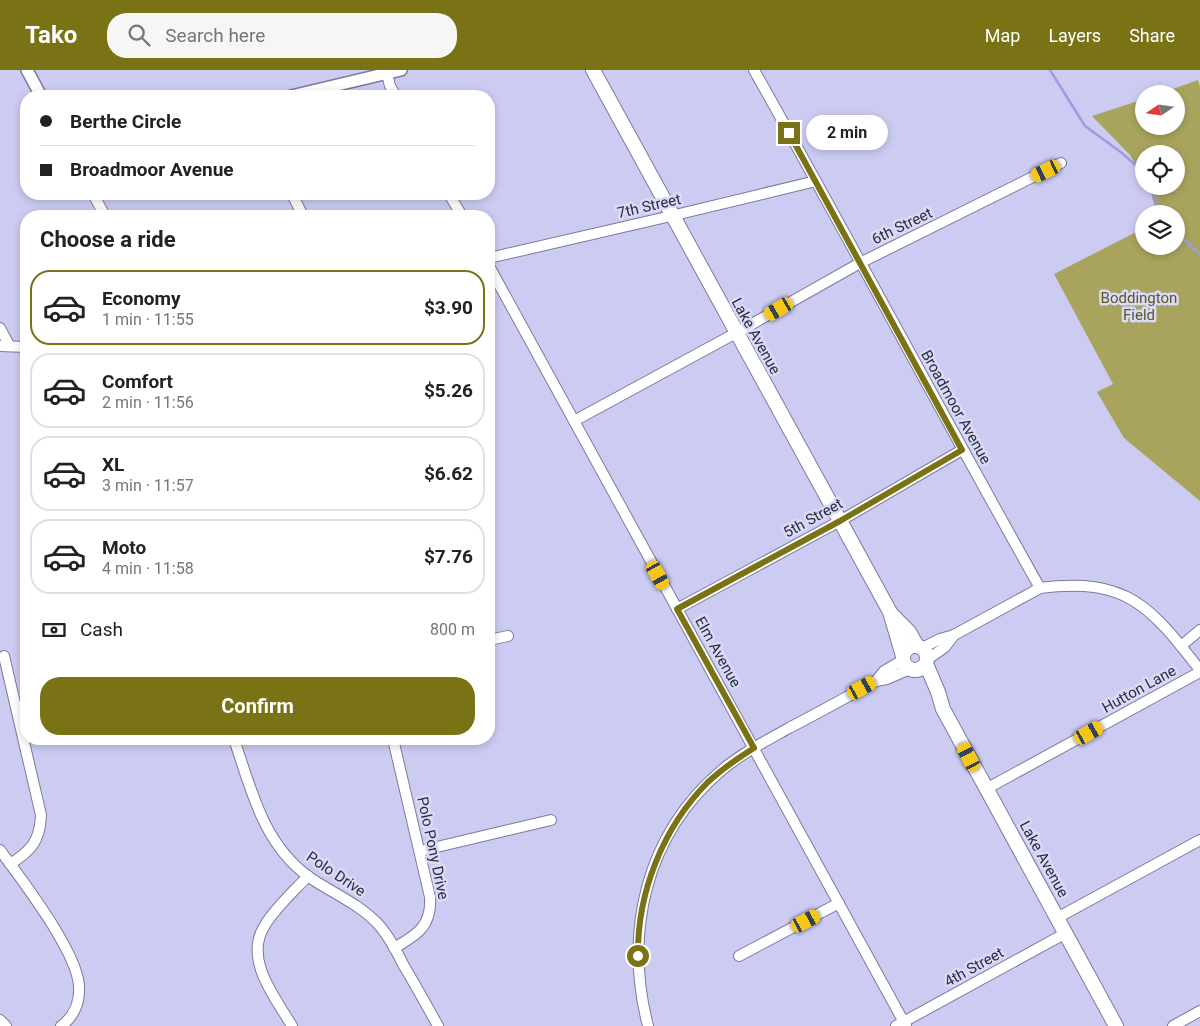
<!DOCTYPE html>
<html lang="en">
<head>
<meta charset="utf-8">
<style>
  body { margin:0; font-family:Roboto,sans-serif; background:#f6f6f6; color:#222; height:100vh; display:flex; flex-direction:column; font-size:19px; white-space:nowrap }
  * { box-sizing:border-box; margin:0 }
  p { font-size:16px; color:#767676 }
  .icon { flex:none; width:28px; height:28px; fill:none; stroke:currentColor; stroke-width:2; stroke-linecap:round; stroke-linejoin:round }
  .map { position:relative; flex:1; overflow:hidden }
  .side { position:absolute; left:20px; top:140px; width:475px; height:535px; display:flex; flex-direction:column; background:#fff; border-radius:20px; box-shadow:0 2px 8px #0003 }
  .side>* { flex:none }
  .guide { position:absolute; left:20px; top:20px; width:475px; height:110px; border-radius:20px; box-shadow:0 2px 8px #0003; display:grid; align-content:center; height:110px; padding:0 20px; background:#fff }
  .needle { width:32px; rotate:257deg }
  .tools { position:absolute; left:1135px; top:15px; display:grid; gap:10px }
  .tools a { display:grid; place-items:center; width:50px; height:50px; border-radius:50%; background:#fff; box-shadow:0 2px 8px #0003; font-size:25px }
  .end { position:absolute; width:22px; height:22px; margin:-11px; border:6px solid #7a7316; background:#fff; box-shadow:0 0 0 2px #fff }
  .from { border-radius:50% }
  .bubble { position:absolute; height:35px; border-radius:18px; background:#fff; box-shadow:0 2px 8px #0003; font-size:16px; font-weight:700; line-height:35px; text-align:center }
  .car { position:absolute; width:15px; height:30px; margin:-15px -8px; border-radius:6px; box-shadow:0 0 4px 1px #0007; background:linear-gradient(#f5c518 24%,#345 0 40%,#f5c518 0 76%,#345 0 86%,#f5c518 0) }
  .guide b { display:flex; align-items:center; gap:18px; height:48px; font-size:19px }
  .guide b+b { border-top:1px solid #e0e0e0 }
  .guide i { width:12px; height:12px; background:#222 }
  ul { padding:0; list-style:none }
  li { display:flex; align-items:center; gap:15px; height:75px; margin:0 10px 8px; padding:0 10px; border:2px solid #e0e0e0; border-radius:20px }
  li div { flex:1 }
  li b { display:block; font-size:19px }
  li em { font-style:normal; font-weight:700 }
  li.active { border-color:#7a7316 }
  li>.icon { width:45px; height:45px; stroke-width:1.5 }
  h2 { padding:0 20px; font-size:22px; line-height:60px }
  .pay { display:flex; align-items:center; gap:12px; height:55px; padding:0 20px; font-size:19px }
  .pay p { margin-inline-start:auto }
  .button { display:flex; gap:10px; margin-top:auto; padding:10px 20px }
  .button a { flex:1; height:58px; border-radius:20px; background:#7a7316; color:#fff; font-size:20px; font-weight:700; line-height:58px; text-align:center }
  header { display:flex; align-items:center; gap:30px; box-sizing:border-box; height:70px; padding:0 25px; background:#7a7316; color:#fff }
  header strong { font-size:24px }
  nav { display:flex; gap:28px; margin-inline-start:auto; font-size:18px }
  .search { width:350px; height:45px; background:#f6f6f6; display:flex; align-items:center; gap:12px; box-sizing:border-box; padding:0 18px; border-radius:20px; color:#767676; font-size:19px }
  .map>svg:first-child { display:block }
</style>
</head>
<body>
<header>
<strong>Tako</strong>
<div class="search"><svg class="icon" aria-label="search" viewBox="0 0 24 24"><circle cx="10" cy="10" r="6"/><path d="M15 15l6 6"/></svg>Search here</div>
<nav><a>Map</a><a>Layers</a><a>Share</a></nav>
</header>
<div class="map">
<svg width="1200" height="956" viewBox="0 0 1200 956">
  <rect width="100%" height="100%" fill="#ccccf3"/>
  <!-- green -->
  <path fill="#a9a45d" d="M 1198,10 L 1200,17 L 1200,431 L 1124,368 L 1097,322 L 1113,314 L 1054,204 L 1144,158 L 1144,176 L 1176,176 L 1176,144 L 1157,144 L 1151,123 L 1147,116 L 1176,116 L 1176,84 L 1144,84 L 1144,110 L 1130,85 L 1092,46 L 1144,29 L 1144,56 L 1176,56 L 1176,24 L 1159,24 Z"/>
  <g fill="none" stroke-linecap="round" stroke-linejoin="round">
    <!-- stream -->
    <g stroke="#9e9cdf" stroke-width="2.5">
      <path d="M 1050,0 L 1085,56 L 1122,83 L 1144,103"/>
      <path d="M 1151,116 L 1157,133 L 1159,144"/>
      <path d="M 1176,162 L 1200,184"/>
    </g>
    <!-- minor casing -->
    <g stroke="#7a7a9d" stroke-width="12">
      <g id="minor">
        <path d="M 386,0 L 390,16 L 396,26"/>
        <path d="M 754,0 C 851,172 943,346 1040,518 C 1127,507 1150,536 1200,600"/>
        <path d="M 93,124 L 105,146"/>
        <path d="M 292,124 L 303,146"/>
        <path d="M 449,124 L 462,146"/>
        <path d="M 489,188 L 671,146 L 816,111"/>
        <path d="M 489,196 L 906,956"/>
        <path d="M 0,258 L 9,275"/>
        <path d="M 0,276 L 26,277"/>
        <path d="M 574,351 L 736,263 L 860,193 L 1061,93"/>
        <path d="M 677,539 L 840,451 L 962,380"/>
        <path d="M 489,570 L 508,566"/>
        <path d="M 1181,576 L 1200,560"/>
        <path d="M 922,578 L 940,569 L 954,565 L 1040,518"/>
        <path d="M 4,586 L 41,745 C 40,771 31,781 10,794"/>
        <path d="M 928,589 L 945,577 L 954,565"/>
        <path d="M 876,611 L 887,609 L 910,599"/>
        <path d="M 234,669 C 251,719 263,774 309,807 C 332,823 358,833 378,854 C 389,866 397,882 404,896 C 416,916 427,936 438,956"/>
        <path d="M 393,669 L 430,827 C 432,856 417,865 394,878"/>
        <path d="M 986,719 L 1200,602"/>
        <path d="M 0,780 C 21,809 77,881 79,916 C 80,932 74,947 61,956"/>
        <path d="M 420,781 L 551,750"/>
        <path d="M 1057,848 L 1200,770"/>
        <path d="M 739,886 L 839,833"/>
        <path d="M 0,950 L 6,956"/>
        <path d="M 292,956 C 275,927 243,889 265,855 C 276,837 294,821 308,806"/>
        <path d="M 648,956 C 624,862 645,765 722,700 C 742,683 766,671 789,658 C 818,643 847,627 876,611 L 884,601 L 903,590"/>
        <path d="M 896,956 L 1066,863"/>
        <path d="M 1173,956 L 1200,941"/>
      </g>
    </g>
    <!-- tertiary casing -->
    <g stroke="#7a7a9d" stroke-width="14">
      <g id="tertiary">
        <path d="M 27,0 L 41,26"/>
        <path d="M 291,26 L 401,0"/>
      </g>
    </g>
    <!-- secondary casing -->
    <g stroke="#7a7a9d" stroke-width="16">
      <g id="secondary">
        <path d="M 593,0 L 890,542 L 903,586"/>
        <path d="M 891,544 L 909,562 L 917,576"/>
        <circle cx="915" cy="588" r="12"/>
        <path d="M 926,594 L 938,622 L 943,639 L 1116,956"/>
      </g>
    </g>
    <!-- minor -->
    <use href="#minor" stroke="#fff" stroke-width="10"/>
    <!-- tertiary -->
    <use href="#tertiary" stroke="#fff" stroke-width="11"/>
    <!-- secondary -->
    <use href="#secondary" stroke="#fff" stroke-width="14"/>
  </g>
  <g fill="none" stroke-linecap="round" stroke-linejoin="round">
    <!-- route -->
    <path stroke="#7a7316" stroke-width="6" d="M 638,886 C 637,823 663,757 708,712 C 722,699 738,688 754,678 L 677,539 L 840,451 L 962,380 L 789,63"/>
  </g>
  <g text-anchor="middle" stroke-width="5" stroke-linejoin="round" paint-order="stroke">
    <!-- street labels -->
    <g font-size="15" fill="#2b2b3a" stroke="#d9daf9">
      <text transform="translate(649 136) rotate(-13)" y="5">7th Street</text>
      <text transform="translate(902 156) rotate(-26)" y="5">6th Street</text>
      <text transform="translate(756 266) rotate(61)" y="5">Lake Avenue</text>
      <text transform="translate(956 337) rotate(61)" y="5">Broadmoor Avenue</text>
      <text transform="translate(813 448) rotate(-29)" y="5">5th Street</text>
      <text transform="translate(718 582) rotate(61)" y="5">Elm Avenue</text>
      <text transform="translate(1139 619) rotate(-29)" y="5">Hutton Lane</text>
      <text transform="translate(433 778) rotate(78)" y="5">Polo Pony Drive</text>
      <text transform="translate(1044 789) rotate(61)" y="5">Lake Avenue</text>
      <text transform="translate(336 804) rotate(34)" y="5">Polo Drive</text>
      <text transform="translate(974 897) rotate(-29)" y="5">4th Street</text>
    </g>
    <!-- park labels -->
    <g font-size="15" fill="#5c5820" stroke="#d9daf9">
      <text x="1139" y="233">Boddington<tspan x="1139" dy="17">Field</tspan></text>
    </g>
  </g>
</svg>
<div class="tools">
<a><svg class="needle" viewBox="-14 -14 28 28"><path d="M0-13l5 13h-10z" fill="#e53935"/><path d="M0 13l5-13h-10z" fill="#767676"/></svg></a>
<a><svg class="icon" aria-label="locate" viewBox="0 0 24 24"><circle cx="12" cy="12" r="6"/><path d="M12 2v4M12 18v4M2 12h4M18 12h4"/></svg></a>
<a><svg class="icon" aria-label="layers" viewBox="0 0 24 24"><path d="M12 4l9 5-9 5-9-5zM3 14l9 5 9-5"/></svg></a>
</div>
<i class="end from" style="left:638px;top:886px"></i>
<i class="end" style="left:789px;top:63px"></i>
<div class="bubble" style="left:806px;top:45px;width:82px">2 min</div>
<i class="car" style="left:1046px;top:101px;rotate:244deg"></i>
<i class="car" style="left:779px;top:239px;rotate:240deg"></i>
<i class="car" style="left:658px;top:505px;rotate:151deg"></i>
<i class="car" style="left:862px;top:618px;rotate:61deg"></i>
<i class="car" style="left:1089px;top:663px;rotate:61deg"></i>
<i class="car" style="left:969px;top:687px;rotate:332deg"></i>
<i class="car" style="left:806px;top:851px;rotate:62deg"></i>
<div class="guide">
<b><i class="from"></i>Berthe Circle</b>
<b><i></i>Broadmoor Avenue</b>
</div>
<section class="side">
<h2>Choose a ride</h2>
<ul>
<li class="active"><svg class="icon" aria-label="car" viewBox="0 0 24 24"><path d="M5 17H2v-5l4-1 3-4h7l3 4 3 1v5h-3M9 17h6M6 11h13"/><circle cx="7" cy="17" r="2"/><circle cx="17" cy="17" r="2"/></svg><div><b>Economy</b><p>1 min · 11:55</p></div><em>$3.90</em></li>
<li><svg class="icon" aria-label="car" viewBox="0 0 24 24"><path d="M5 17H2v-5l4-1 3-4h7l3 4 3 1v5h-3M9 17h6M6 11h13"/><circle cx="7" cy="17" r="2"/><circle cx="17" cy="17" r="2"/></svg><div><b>Comfort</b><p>2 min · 11:56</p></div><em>$5.26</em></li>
<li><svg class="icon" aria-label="car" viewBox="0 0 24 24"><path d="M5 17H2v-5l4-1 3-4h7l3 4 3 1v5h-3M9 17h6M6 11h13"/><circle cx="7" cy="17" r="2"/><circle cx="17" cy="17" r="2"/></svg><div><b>XL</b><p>3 min · 11:57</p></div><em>$6.62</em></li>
<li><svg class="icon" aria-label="car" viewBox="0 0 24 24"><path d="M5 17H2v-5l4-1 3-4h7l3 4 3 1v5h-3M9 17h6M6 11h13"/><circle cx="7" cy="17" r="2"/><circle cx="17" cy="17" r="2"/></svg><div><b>Moto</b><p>4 min · 11:58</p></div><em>$7.76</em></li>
</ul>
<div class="pay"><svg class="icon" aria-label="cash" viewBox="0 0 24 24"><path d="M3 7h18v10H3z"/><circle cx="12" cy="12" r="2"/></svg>Cash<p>800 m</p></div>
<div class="button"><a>Confirm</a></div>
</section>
</div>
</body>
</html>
